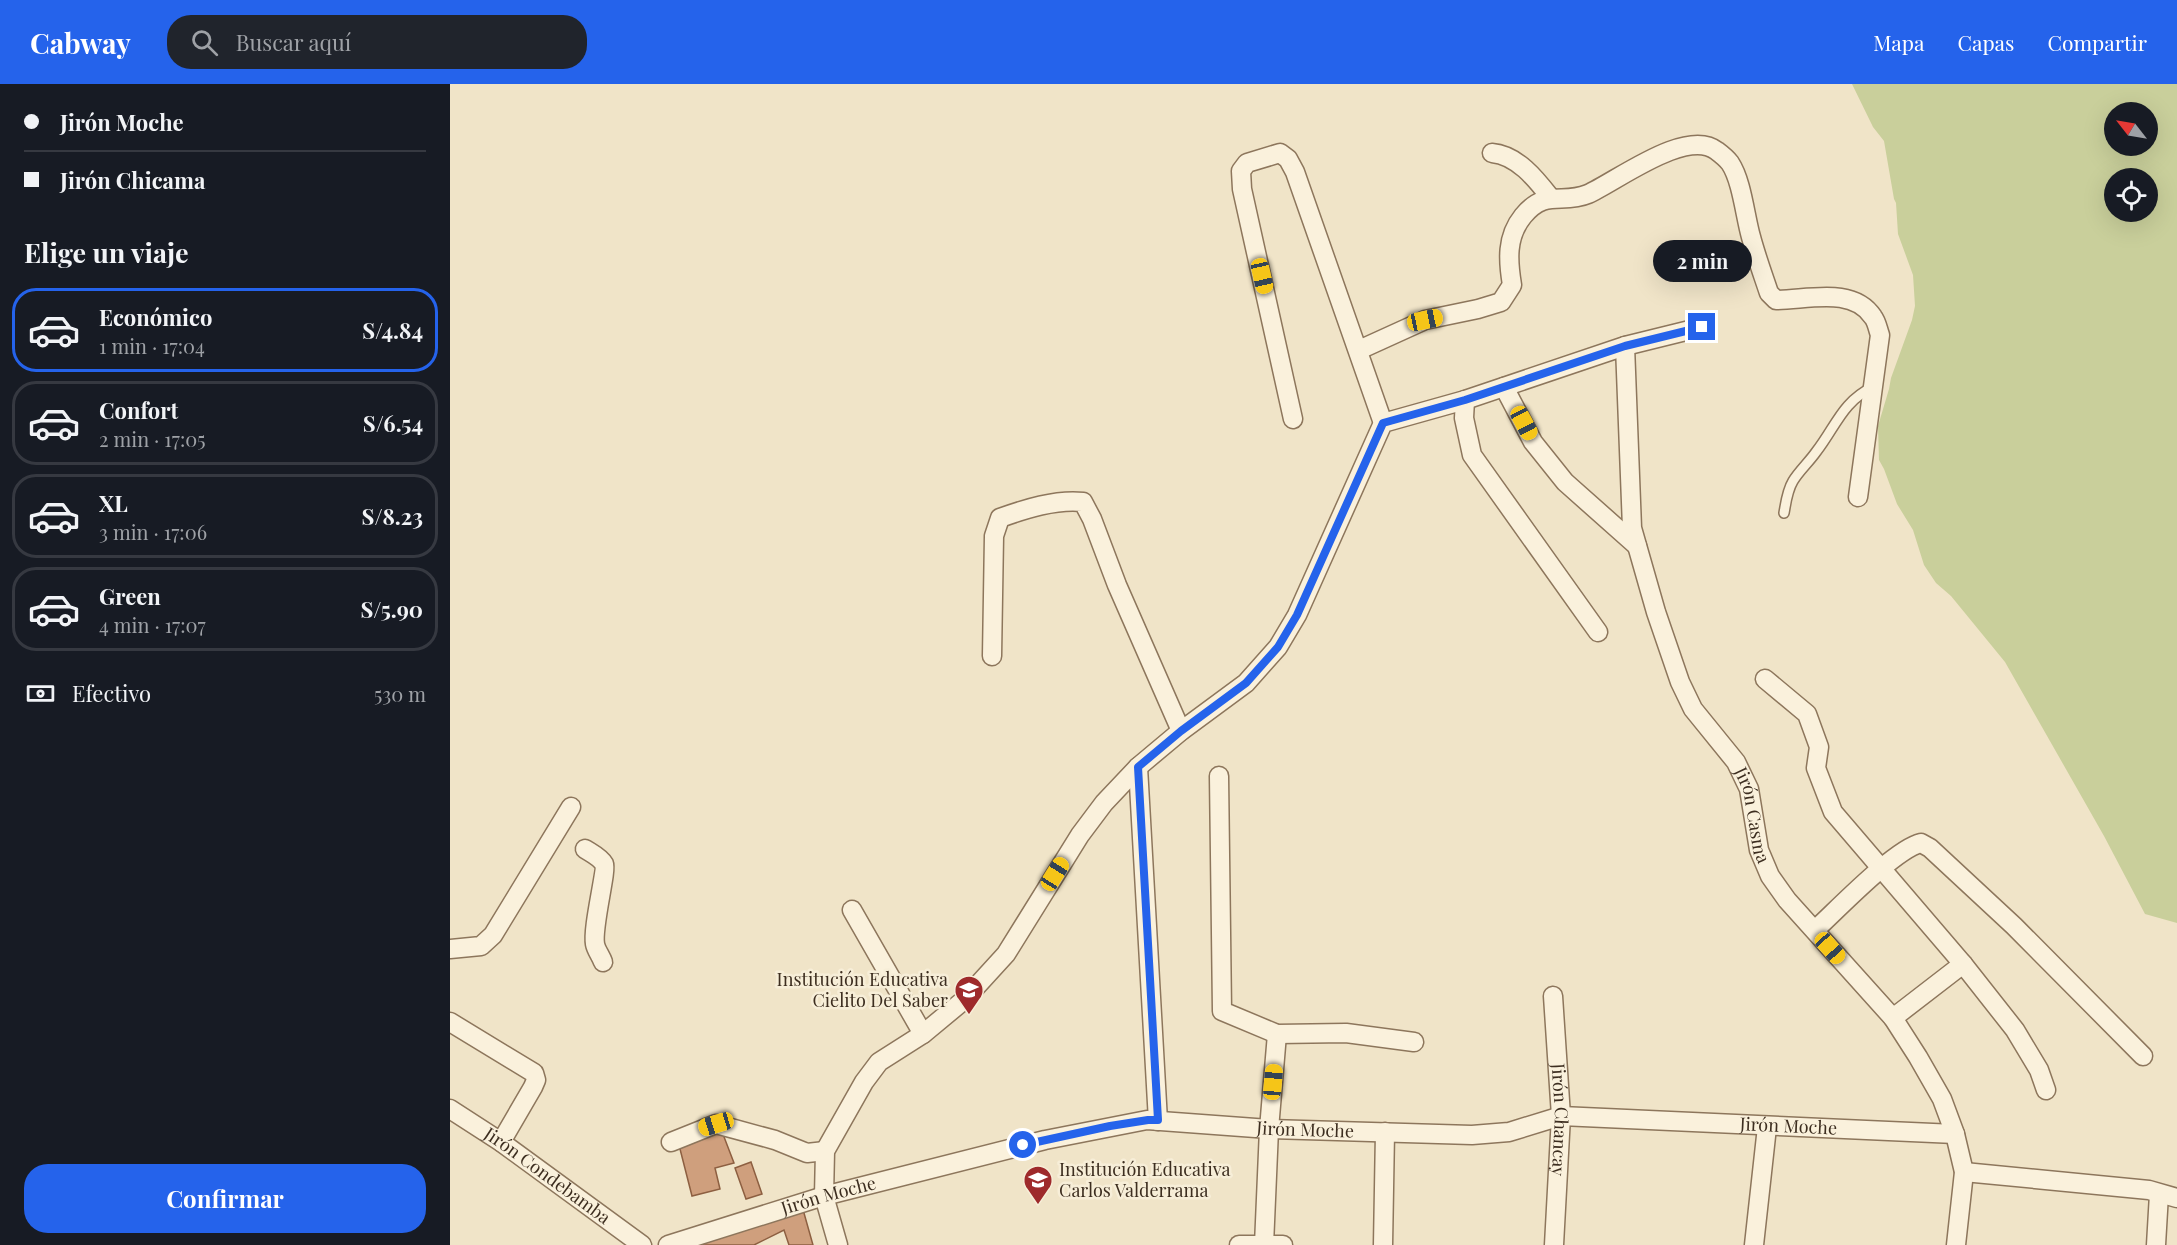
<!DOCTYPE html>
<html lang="es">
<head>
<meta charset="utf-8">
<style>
  body { margin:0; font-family:"Playfair Display",serif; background:#20242c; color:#f1f3f6; height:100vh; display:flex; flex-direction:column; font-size:22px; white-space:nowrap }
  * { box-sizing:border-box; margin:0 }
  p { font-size:20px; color:#9ea1a6 }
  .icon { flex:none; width:33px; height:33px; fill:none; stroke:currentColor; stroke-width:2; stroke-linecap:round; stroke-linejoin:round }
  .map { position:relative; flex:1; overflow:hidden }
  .details { display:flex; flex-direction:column; background:#171b24; width:450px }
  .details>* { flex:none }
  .hud { display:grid; align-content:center; height:132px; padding:0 24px; background:#171b24 }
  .needle { width:39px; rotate:301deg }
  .buttons { position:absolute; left:1654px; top:18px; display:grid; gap:12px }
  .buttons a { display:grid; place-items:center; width:54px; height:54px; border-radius:50%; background:#171b24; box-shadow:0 6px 24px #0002; font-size:30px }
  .end { position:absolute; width:27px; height:27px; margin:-14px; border:8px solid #2563eb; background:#fff; box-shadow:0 0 0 3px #fff }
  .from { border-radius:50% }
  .bubble { position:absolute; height:42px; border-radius:21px; background:#171b24; box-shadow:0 6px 24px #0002; font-size:20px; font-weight:700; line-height:42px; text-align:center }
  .car { position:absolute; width:18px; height:36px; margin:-18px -9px; border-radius:8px; box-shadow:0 0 4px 2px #0007; background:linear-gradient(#f5c518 24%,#345 0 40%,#f5c518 0 76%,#345 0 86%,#f5c518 0) }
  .hud b { display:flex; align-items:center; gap:21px; height:57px; font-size:22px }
  .hud b+b { border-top:2px solid #363941 }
  .hud i { width:15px; height:15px; background:#f1f3f6 }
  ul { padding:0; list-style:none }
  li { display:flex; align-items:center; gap:18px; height:84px; margin:0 12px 9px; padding:0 12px; border:3px solid #363941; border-radius:24px }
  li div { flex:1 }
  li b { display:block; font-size:22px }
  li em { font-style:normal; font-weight:700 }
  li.active { border-color:#2563eb }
  li>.icon { width:54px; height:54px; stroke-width:1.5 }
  h2 { padding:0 24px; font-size:27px; line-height:72px }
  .pay { display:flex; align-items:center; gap:15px; height:66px; padding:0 24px; font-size:22px }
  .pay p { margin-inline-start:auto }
  .cta { display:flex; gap:12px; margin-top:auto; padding:12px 24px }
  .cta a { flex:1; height:69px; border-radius:24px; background:#2563eb; color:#fff; font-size:24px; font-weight:700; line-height:69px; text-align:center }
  header { display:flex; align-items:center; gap:36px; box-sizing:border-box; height:84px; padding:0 30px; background:#2563eb; color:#fff }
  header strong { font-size:28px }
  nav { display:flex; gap:33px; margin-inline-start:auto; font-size:21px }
  .search { width:420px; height:54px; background:#20242c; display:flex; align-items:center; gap:15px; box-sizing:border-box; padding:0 21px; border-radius:24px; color:#9ea1a6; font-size:22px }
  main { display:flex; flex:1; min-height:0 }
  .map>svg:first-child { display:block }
</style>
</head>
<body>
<header>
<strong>Cabway</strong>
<div class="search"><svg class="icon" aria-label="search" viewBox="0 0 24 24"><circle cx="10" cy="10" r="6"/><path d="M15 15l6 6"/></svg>Buscar aquí</div>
<nav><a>Mapa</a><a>Capas</a><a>Compartir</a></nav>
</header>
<main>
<section class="details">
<div class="hud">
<b><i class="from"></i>Jirón Moche</b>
<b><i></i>Jirón Chicama</b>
</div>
<h2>Elige un viaje</h2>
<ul>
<li class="active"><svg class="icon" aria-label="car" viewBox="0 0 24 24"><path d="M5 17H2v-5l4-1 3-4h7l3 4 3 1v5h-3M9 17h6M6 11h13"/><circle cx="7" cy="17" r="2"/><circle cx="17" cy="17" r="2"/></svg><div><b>Económico</b><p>1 min · 17:04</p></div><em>S/4.84</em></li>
<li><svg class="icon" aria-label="car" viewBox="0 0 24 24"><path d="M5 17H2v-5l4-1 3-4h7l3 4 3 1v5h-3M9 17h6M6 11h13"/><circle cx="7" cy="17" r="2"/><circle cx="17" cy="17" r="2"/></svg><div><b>Confort</b><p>2 min · 17:05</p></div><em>S/6.54</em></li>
<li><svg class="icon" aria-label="car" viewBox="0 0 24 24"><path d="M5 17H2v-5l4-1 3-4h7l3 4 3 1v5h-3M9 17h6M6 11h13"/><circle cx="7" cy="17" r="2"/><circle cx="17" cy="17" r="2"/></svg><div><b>XL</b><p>3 min · 17:06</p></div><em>S/8.23</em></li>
<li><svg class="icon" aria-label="car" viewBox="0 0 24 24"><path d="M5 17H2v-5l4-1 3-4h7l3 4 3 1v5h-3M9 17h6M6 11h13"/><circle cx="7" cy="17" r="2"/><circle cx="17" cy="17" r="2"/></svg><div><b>Green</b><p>4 min · 17:07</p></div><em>S/5.90</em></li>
</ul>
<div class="pay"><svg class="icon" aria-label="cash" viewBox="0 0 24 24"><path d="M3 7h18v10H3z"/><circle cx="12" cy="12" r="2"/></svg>Efectivo<p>530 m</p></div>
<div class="cta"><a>Confirmar</a></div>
</section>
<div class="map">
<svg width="1727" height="1161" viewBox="0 0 1727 1161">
  <rect width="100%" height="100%" fill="#f0e4c8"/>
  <!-- green -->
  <path fill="#c9cf9b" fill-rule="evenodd" d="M 1402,0 L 1727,0 L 1727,839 L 1695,830 L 1654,752 L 1555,578 L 1501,512 L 1486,499 L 1474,481 L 1463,446 L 1447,420 L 1434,385 L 1429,376 L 1428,342 L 1439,305 L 1441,294 L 1462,236 L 1465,222 L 1463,191 L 1448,150 L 1446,119 L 1444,115 L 1434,57 L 1423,43 ZM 1665,28 L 1698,28 L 1698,62 L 1665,62 ZM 1665,94 L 1698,94 L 1698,128 L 1665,128 Z"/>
  <!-- building -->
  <g fill="#cf9f7d" stroke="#8d5f41" stroke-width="1.5">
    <path d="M 271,1045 L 284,1079 L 265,1084 L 270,1105 L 242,1112 L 230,1065 L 249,1047 Z"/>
    <path d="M 301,1078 L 312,1110 L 296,1115 L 285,1084 Z"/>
    <path d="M 352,1122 L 363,1161 L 339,1161 L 334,1146 L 304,1161 L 253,1161 L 254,1152 Z"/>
  </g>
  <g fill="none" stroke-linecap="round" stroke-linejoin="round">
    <!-- service casing -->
    <g stroke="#8d765c" stroke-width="12">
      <path id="service" d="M 1334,429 C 1336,418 1337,407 1343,397 C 1349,387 1359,378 1366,368 C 1387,341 1391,319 1424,302"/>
    </g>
    <!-- minor casing -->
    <g stroke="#8d765c" stroke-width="21">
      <g id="minor">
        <path d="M 1042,69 C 1067,71 1086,95 1100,113"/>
        <path id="s1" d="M 1175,262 L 1182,444 L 1206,528 L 1230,598 L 1243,625 L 1286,678 L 1299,705 L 1309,766 L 1320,792 L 1337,816 L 1443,934 L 1468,973 L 1492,1015 L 1505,1050 L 1514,1088 L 1506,1161"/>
        <path d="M 909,266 L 975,236 L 1028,225 L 1051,218 L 1062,201 C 1058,177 1056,153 1073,132 C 1096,104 1112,121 1138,110 C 1167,97 1237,43 1267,67 C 1271,70 1277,75 1280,79 C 1292,97 1295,132 1301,153 C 1306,172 1313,191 1319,209 L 1326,216 C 1357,216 1403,202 1423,233 C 1427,238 1428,246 1430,251 L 1408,413"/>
        <path d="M 1054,303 L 1083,358 L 1115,398 L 1187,462"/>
        <path d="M 1015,316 L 1014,334 L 1022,371 L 1148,548"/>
        <path d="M 843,335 L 792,105 L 791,87 L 797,79 L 830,69 L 838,75 L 845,88 L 933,339"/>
        <path d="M 542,572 L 544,452 L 550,434 C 575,425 606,415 633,418 L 642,435 L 667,501 L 731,647"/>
        <path d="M 1315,595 L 1357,630 L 1369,663 L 1366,684 L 1383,728 L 1513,880 L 1565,946 L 1589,986 L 1596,1006"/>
        <path d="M 688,683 L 708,1037"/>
        <path d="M 769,692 L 772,927 L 827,950 L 896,949 L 964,958"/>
        <path d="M 135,765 C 141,769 150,773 154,780 C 157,787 142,843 145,860 C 146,866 151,872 153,878"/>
        <path d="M 402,826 L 473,950"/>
        <path d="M 1365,846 C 1387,826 1445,765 1471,759 L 1480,764 L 1564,842 L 1693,972"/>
        <path d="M 0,865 L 31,862 L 43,851 L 121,723"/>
        <path id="s2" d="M 1103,912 L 1111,1032 L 1104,1161"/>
        <path d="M 1443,934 L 1513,880"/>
        <path d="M 0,938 L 84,989 L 86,996 L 83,1003 L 51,1058"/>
        <path id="s3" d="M 0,1025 L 51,1058 L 192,1161"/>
        <path d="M 221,1058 L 266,1040 L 325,1056 L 357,1069 L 375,1067"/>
        <path d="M 1514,1088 L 1699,1106 L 1727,1114"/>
        <path id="s4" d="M 218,1161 L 374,1112 L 595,1056 L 697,1036 L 819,1045 L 1022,1051 L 1059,1048 L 1111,1032 L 1505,1050"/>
        <path d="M 388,1161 L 374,1112 L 375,1067 L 414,998 L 429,978 L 473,950 L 514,916 L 556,870 L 630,751 L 654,719 L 688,683 L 731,647 L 796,599 L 828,563 L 847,531 L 933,339 L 1015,316 L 1175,262 L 1252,243"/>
        <path d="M 789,1161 L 833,1161"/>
        <path d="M 814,1161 L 819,1045 L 827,950"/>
        <path d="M 933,1161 L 935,1048"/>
        <path d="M 1304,1161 L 1317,1043"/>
        <path d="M 1706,1161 L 1709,1110"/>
      </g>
    </g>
    <!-- service -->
    <use href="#service" stroke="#faf1dc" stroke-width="9"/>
    <!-- minor -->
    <use href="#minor" stroke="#faf1dc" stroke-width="18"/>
  </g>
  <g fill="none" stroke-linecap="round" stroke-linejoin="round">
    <!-- route -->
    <path stroke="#2563eb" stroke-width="8" d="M 573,1061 L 660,1042 L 698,1036 L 708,1036 L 688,683 L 731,647 L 796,599 L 828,563 L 847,531 L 933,339 L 1015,316 L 1175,262 L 1252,243"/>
  </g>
  <!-- icons -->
  <defs>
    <g id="school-pin" transform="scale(1.5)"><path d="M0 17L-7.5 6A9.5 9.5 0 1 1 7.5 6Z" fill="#9e2a2b" stroke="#f7eed8"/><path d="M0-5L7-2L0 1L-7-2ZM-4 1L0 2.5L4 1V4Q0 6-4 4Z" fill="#fff"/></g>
  </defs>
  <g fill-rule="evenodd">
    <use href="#school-pin" x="519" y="906"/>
    <use href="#school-pin" x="588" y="1096"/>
  </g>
  <g text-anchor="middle" stroke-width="5" stroke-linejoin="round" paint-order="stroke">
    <!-- street labels -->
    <g font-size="18" fill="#3d2e20" stroke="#f7eed8">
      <text dy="6" stroke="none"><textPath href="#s1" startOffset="498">Jirón Casma</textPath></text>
      <text dy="6" stroke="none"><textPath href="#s2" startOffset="124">Jirón Chancay</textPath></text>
      <text dy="6" stroke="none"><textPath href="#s4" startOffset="1140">Jirón Moche</textPath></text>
      <text dy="6" stroke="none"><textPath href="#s4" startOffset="654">Jirón Moche</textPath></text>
      <text dy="6" stroke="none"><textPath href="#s3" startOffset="118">Jirón Condebamba</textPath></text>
      <text dy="6" stroke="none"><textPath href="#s4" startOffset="168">Jirón Moche</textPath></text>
    </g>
    <!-- poi labels -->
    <g font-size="18" fill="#3d2e20" stroke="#f7eed8" text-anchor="end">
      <text x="498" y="902">Institución Educativa<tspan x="498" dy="21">Cielito Del Saber</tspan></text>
      <text x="609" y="1092" text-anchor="start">Institución Educativa<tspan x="609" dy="21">Carlos Valderrama</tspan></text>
    </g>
  </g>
</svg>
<div class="buttons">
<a><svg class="needle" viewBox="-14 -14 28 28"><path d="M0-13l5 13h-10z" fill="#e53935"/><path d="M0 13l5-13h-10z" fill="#9ea1a6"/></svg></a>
<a><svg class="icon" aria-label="locate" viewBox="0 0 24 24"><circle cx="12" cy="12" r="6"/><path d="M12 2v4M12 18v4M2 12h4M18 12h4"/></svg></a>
</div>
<i class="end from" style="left:573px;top:1061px"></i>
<i class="end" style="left:1252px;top:243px"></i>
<div class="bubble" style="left:1203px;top:156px;width:99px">2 min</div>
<i class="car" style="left:812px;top:192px;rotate:167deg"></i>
<i class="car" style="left:975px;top:236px;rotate:78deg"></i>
<i class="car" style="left:1074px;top:339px;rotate:152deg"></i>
<i class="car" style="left:605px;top:790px;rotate:32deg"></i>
<i class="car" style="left:1380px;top:864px;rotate:138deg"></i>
<i class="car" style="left:823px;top:998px;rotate:5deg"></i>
<i class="car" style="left:266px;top:1040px;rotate:253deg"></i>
</div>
</main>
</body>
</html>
